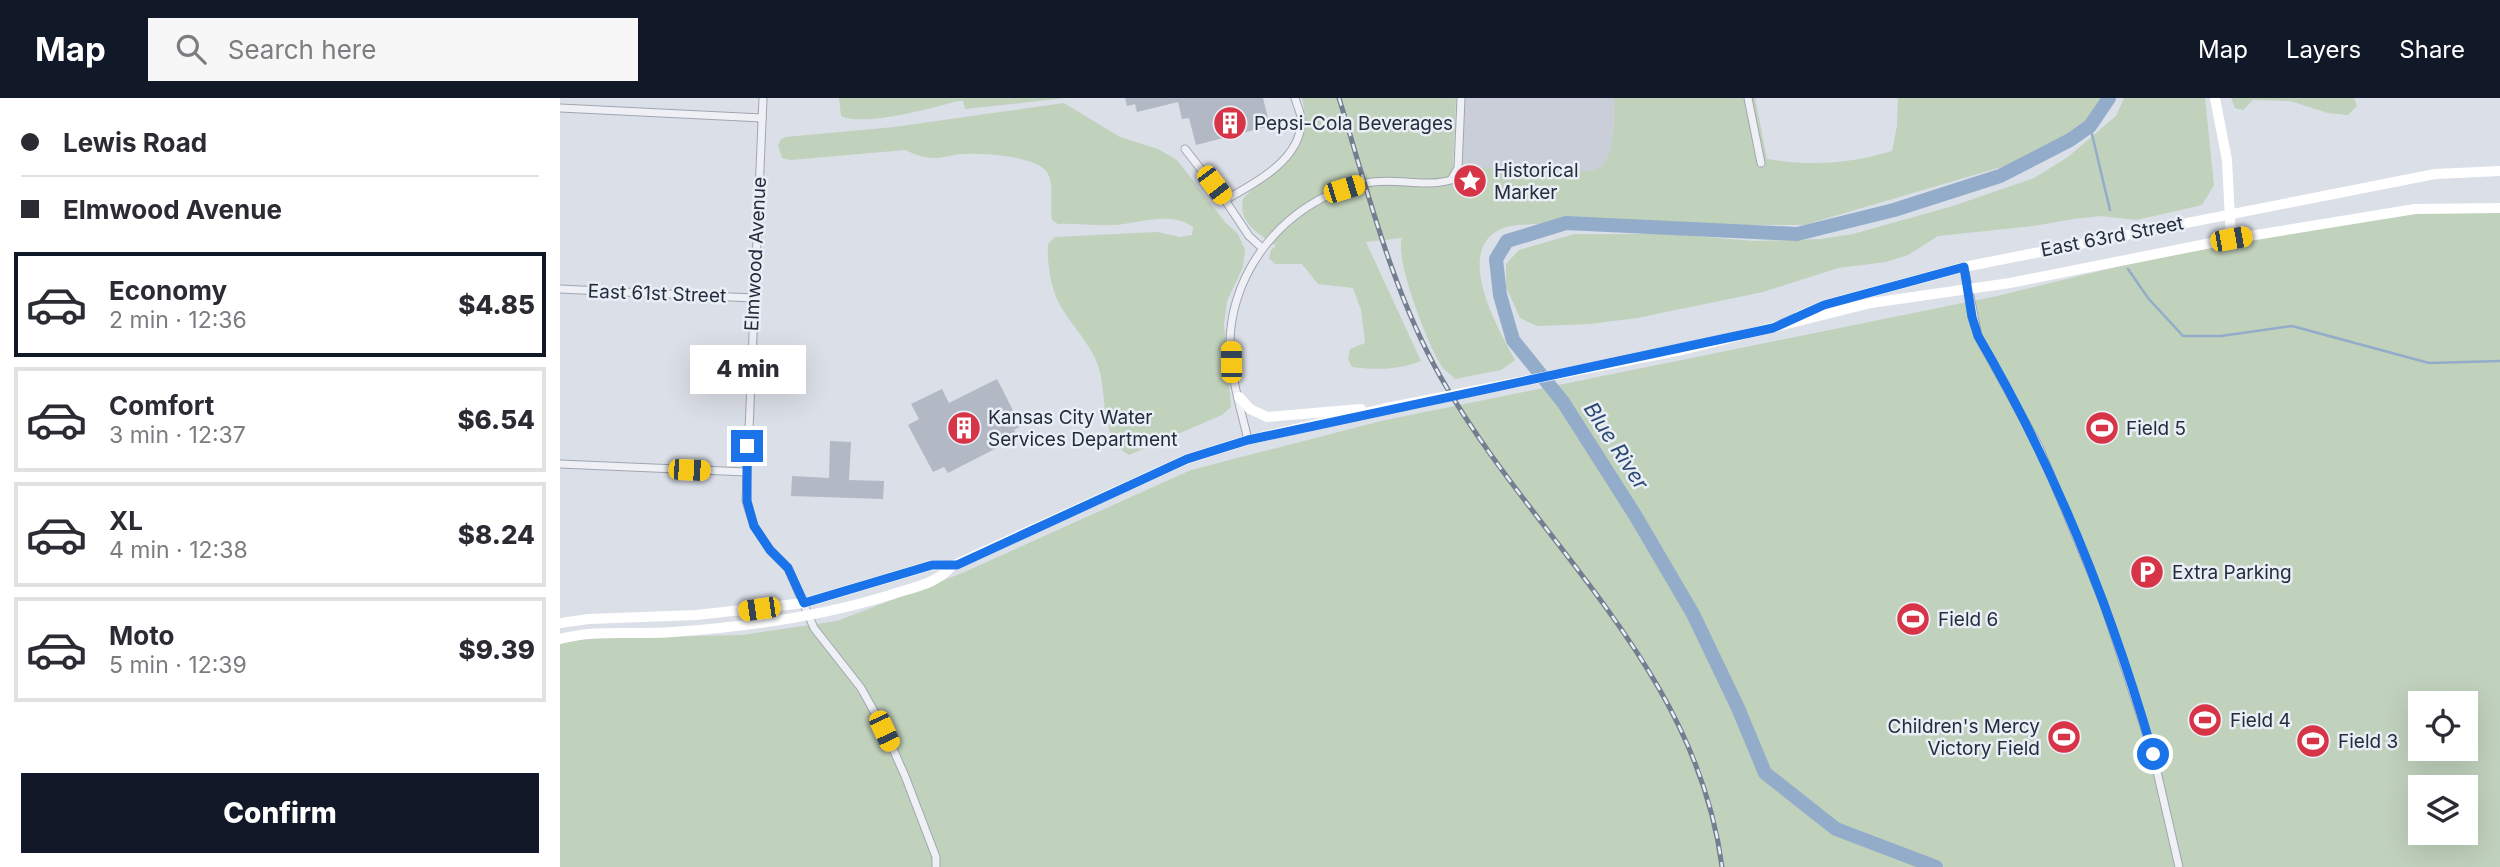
<!DOCTYPE html>
<html lang="en">
<head>
<meta charset="utf-8">
<style>
  body { margin:0; font-family:Inter,sans-serif; background:#f7f7f7; color:#2b2b33; height:100vh; display:flex; flex-direction:column; font-size:26px; white-space:nowrap }
  * { box-sizing:border-box; margin:0 }
  p { font-size:23px; color:#7c7c81 }
  .icon { flex:none; width:38px; height:38px; fill:none; stroke:currentColor; stroke-width:2; stroke-linecap:round; stroke-linejoin:round }
  .map { position:relative; flex:1; overflow:hidden }
  .panel { display:flex; flex-direction:column; background:#fff; width:560px }
  .panel>* { flex:none }
  .guide { display:grid; align-content:center; height:154px; padding:0 21px; background:#fff }
  .buttons { position:absolute; left:1848px; top:593px; display:grid; gap:14px }
  .buttons a { display:grid; place-items:center; width:70px; height:70px; border-radius:0px; background:#fff; box-shadow:0 7px 28px #0002; font-size:35px }
  .end { position:absolute; width:32px; height:32px; margin:-16px; border:9px solid #1a73e8; background:#fff; box-shadow:0 0 0 4px #fff }
  .from { border-radius:50% }
  .bubble { position:absolute; height:49px; border-radius:0px; background:#fff; box-shadow:0 7px 28px #0002; font-size:23px; font-weight:800; line-height:49px; text-align:center }
  .car { position:absolute; width:21px; height:42px; margin:-21px -10px; border-radius:9px; box-shadow:0 0 5px 2px #0007; background:linear-gradient(#f5c518 24%,#345 0 40%,#f5c518 0 76%,#345 0 86%,#f5c518 0) }
  .guide b { display:flex; align-items:center; gap:24px; height:66px; font-size:26px }
  .guide b+b { border-top:2px solid #e1e1e2 }
  .guide i { width:18px; height:18px; background:#2b2b33 }
  ul { padding:0; list-style:none }
  li { display:flex; align-items:center; gap:21px; height:105px; margin:0 14px 10px; padding:0 7px; border:4px solid #e1e1e2; border-radius:0px }
  li div { flex:1 }
  li b { display:block; font-size:26px }
  li em { font-style:normal; font-weight:800 }
  li.current { border-color:#111827 }
  li>.icon { width:63px; height:63px; stroke-width:1.5 }
  .button { display:flex; gap:14px; margin-top:auto; padding:14px 21px }
  .button a { flex:1; height:80px; border-radius:0px; background:#111827; color:#fff; font-size:28px; font-weight:800; line-height:80px; text-align:center }
  header { display:flex; align-items:center; gap:42px; box-sizing:border-box; height:98px; padding:0 35px; background:#111827; color:#fff }
  header strong { font-size:33px }
  nav { display:flex; gap:38px; margin-inline-start:auto; font-size:24px }
  .search { width:490px; height:63px; background:#f7f7f7; display:flex; align-items:center; gap:18px; box-sizing:border-box; padding:0 24px; border-radius:0px; color:#7c7c81; font-size:26px }
  main { display:flex; flex:1; min-height:0 }
  .map>svg:first-child { display:block }
</style>
</head>
<body>
<header>
<strong>Map</strong>
<div class="search"><svg class="icon" aria-label="search" viewBox="0 0 24 24"><circle cx="10" cy="10" r="6"/><path d="M15 15l6 6"/></svg>Search here</div>
<nav><a>Map</a><a>Layers</a><a>Share</a></nav>
</header>
<main>
<section class="panel">
<div class="guide">
<b><i class="from"></i>Lewis Road</b>
<b><i></i>Elmwood Avenue</b>
</div>
<ul>
<li class="current"><svg class="icon" aria-label="car" viewBox="0 0 24 24"><path d="M5 17H2v-5l4-1 3-4h7l3 4 3 1v5h-3M9 17h6M6 11h13"/><circle cx="7" cy="17" r="2"/><circle cx="17" cy="17" r="2"/></svg><div><b>Economy</b><p>2 min · 12:36</p></div><em>$4.85</em></li>
<li><svg class="icon" aria-label="car" viewBox="0 0 24 24"><path d="M5 17H2v-5l4-1 3-4h7l3 4 3 1v5h-3M9 17h6M6 11h13"/><circle cx="7" cy="17" r="2"/><circle cx="17" cy="17" r="2"/></svg><div><b>Comfort</b><p>3 min · 12:37</p></div><em>$6.54</em></li>
<li><svg class="icon" aria-label="car" viewBox="0 0 24 24"><path d="M5 17H2v-5l4-1 3-4h7l3 4 3 1v5h-3M9 17h6M6 11h13"/><circle cx="7" cy="17" r="2"/><circle cx="17" cy="17" r="2"/></svg><div><b>XL</b><p>4 min · 12:38</p></div><em>$8.24</em></li>
<li><svg class="icon" aria-label="car" viewBox="0 0 24 24"><path d="M5 17H2v-5l4-1 3-4h7l3 4 3 1v5h-3M9 17h6M6 11h13"/><circle cx="7" cy="17" r="2"/><circle cx="17" cy="17" r="2"/></svg><div><b>Moto</b><p>5 min · 12:39</p></div><em>$9.39</em></li>
</ul>
<div class="button"><a>Confirm</a></div>
</section>
<div class="map">
<svg width="1940" height="769" viewBox="0 0 1940 769">
  <rect width="100%" height="100%" fill="#dbdfe7"/>
  <!-- built -->
  <path fill="#c9ced9" d="M 898,0 L 1054,0 L 1053,74 L 898,70 Z"/>
  <!-- green -->
  <g fill="#c0d1bc" fill-rule="evenodd">
    <path d="M 279,0 L 505,0 L 405,11 L 403,3 L 398,3 C 372,10 304,29 281,18 Z"/>
    <path d="M 742,0 L 896,0 L 893,69 L 1032,73 C 1057,69 1054,21 1054,0 L 1195,0 L 1207,61 C 1249,68 1291,66 1332,53 L 1337,28 L 1338,0 L 1553,0 L 1538,21 L 1445,68 L 1244,127 L 973,126 C 963,127 950,127 941,131 C 893,153 938,230 955,262 L 941,272 L 895,281 C 892,277 886,274 883,270 C 869,251 834,160 842,140 L 806,144 L 861,263 C 839,272 815,272 792,269 L 788,261 L 790,251 L 805,245 L 801,212 L 793,190 L 758,186 L 742,166 L 715,166 L 709,160 L 711,152 L 716,148 C 699,135 678,126 683,101 C 714,65 757,61 742,0 Z"/>
    <path d="M 1564,0 L 1645,0 L 1654,87 L 1642,107 L 1576,122 L 1541,118 L 1514,121 L 1473,128 L 1378,138 L 1348,157 L 1326,164 L 1278,170 L 1203,194 L 1077,220 L 1030,226 L 977,228 L 960,220 L 946,189 L 946,166 L 959,152 L 1015,136 L 1108,136 L 1195,143 L 1261,141 L 1293,136 L 1393,108 L 1474,80 L 1508,59 L 1556,18 Z"/>
    <path d="M 1671,0 L 1794,0 L 1797,8 L 1788,17 L 1768,15 L 1730,3 L 1693,2 L 1683,12 L 1675,10 Z"/>
    <path d="M 504,5 L 560,39 L 598,51 L 617,62 L 665,124 L 678,136 L 685,152 L 683,169 L 667,203 L 664,226 L 671,309 L 662,317 L 569,357 C 542,342 546,305 541,279 C 537,252 514,231 501,209 C 491,192 487,166 488,146 L 495,139 L 597,134 L 620,139 L 632,137 L 633,129 C 611,112 577,126 553,127 C 534,128 516,125 498,126 L 492,122 C 489,107 495,88 487,74 C 477,58 422,55 404,56 C 395,56 386,59 377,60 C 365,60 355,57 345,52 L 231,62 L 222,60 L 218,47 L 221,41 L 226,39 L 334,29 Z"/>
    <path d="M 1855,111 L 1940,112 L 1940,769 L 0,769 L 0,541 L 182,537 L 277,523 L 400,476 L 631,372 L 821,323 L 1437,198 L 1671,141 ZM 1860,606 L 1906,606 L 1906,651 L 1860,651 ZM 1860,690 L 1906,690 L 1906,735 L 1860,735 Z"/>
  </g>
  <g fill="none" stroke-linecap="round" stroke-linejoin="round">
    <!-- stream -->
    <g stroke="#93acca" stroke-width="2.5">
      <path d="M 1530,28 L 1550,112"/>
      <path d="M 1568,171 L 1588,200 L 1623,238 L 1661,238 L 1732,228 L 1869,265 L 1940,263"/>
    </g>
    <!-- river -->
    <path stroke="#93acca" stroke-width="14" d="M 1376,769 L 1276,731 L 1205,675 L 1178,610 L 1133,516 L 1075,417 L 1003,304 L 953,242 L 940,197 L 936,161 L 947,143 L 1006,125 L 1237,136 L 1334,112 L 1440,78 L 1510,42 L 1530,28 L 1549,0"/>
  </g>
  <!-- building -->
  <g fill="#b2b8c4">
    <path d="M 565,0 L 703,0 L 710,28 L 636,47 L 629,20 L 622,21 L 618,4 L 577,14 L 575,6 L 567,8 Z"/>
    <path d="M 437,281 L 461,328 L 454,332 L 458,339 L 388,375 L 384,369 L 373,374 L 348,327 L 359,321 L 351,306 L 382,291 L 389,305 Z"/>
    <path d="M 270,343 L 291,344 L 289,382 L 324,383 L 323,401 L 231,398 L 232,378 L 269,380 Z"/>
  </g>
  <g fill="none" stroke-linecap="round" stroke-linejoin="round">
    <!-- street casing -->
    <g stroke="#a0a6b1" stroke-width="9">
      <g id="street">
        <path d="M 203,0 L 186,403 L 194,428 L 210,452 L 228,470 L 254,530 L 301,590 L 325,633 L 345,678 L 376,759 L 376,769"/>
        <path d="M 1188,0 L 1201,65"/>
        <path d="M 0,10 L 202,20"/>
        <path d="M 625,51 L 665,102"/>
        <path d="M 701,149 L 689,138 L 665,102 C 694,86 743,61 741,21 C 741,15 737,7 735,0"/>
        <path d="M 1404,169 L 1418,238 L 1479,349 L 1544,506 L 1593,656 L 1619,769"/>
        <path d="M 0,191 L 193,200"/>
        <path d="M 688,342 C 682,316 674,290 671,264 C 661,180 725,100 806,85 C 833,79 864,90 891,82 L 898,70 L 901,0"/>
        <path d="M 0,366 L 186,374"/>
      </g>
    </g>
    <!-- street -->
    <use href="#street" stroke="#eef0f5" stroke-width="7"/>
    <!-- secondary -->
    <g stroke="#fff" stroke-width="10">
      <path d="M 1655,0 L 1667,62 L 1671,141"/>
      <path d="M 1239,218 L 1264,207 L 1404,169 L 1875,76 L 1940,73"/>
      <path d="M 1122,252 L 1311,205 L 1450,185 L 1671,141 L 1855,111 L 1940,110"/>
      <path d="M 679,299 L 690,311 L 707,319 L 801,311"/>
      <path d="M 0,525 L 29,521 L 136,517 L 244,505 L 372,467 L 392,468 L 627,361 L 688,342 L 826,310"/>
      <path d="M 0,541 C 36,531 76,537 113,534 C 186,529 259,519 330,497 C 353,489 375,487 392,468"/>
    </g>
    <!-- rail casing -->
    <g stroke="#747e91" stroke-width="5">
      <path id="rail" d="M 779,0 C 808,94 832,193 880,278 C 975,445 1136,568 1162,769"/>
    </g>
    <!-- rail -->
    <use href="#rail" stroke="#eaeef5" stroke-width="2.5" stroke-dasharray="8" stroke-linecap="butt"/>
    <!-- secondary-bridge -->
    <path stroke="#fff" stroke-width="10" d="M 826,310 L 1122,252"/>
  </g>
  <g fill="none" stroke-linecap="round" stroke-linejoin="round">
    <!-- route -->
    <path stroke="#1a73e8" stroke-width="9" d="M 187,348 L 187,403 L 194,428 L 210,452 L 228,470 L 244,505 L 372,467 L 397,467 L 627,361 L 688,342 L 1190,235 L 1213,230 L 1264,207 L 1404,169 L 1412,219 L 1418,238 C 1495,369 1551,510 1593,656"/>
  </g>
  <!-- icons -->
  <defs>
    <g id="building-disc" transform="scale(1.75)"><circle r="9.5" fill="#d73547" stroke="#eaeef5"/><path d="M-4-6H4V6H1V3H-1V6H-4ZM-2.5-4.3h1.7v1.8h-1.7ZM.8-4.3h1.7v1.8H.8ZM-2.5-1h1.7V.8h-1.7ZM.8-1h1.7V.8H.8Z" fill="#fff"/></g>
    <g id="sight-disc" transform="scale(1.75)"><circle r="9.5" fill="#d73547" stroke="#eaeef5"/><path d="M0-6L1.8-2.2L6-1.7L2.9 1.2L3.7 5.4L0 3.3L-3.7 5.4L-2.9 1.2L-6-1.7L-1.8-2.2Z" fill="#fff"/></g>
    <g id="stadium-disc" transform="scale(1.75)"><circle r="9.5" fill="#d73547" stroke="#eaeef5"/><path d="M0-5a6.5 5 0 1 0 0 10a6.5 5 0 1 0 0-10ZM-3.5-1.8h7v3.6h-7Z" fill="#fff"/></g>
    <g id="parking-disc" transform="scale(1.75)"><circle r="9.5" fill="#d73547" stroke="#eaeef5"/><path d="M-3.5-5.5H1a3.5 3.5 0 0 1 0 7H-1V5.5H-3.5ZM-1-3.4V-.6H.8a1.4 1.4 0 0 0 0-2.8Z" fill="#fff"/></g>
  </defs>
  <g fill-rule="evenodd">
    <use href="#building-disc" x="670" y="25"/>
    <use href="#sight-disc" x="910" y="83"/>
    <use href="#building-disc" x="404" y="330"/>
    <use href="#stadium-disc" x="1542" y="330"/>
    <use href="#parking-disc" x="1587" y="474"/>
    <use href="#stadium-disc" x="1353" y="521"/>
    <use href="#stadium-disc" x="1645" y="622"/>
    <use href="#stadium-disc" x="1504" y="639"/>
    <use href="#stadium-disc" x="1753" y="643"/>
  </g>
  <g text-anchor="middle" stroke-width="5" stroke-linejoin="round" paint-order="stroke">
    <!-- poi labels -->
    <g font-size="19" fill="#242d3e" stroke="#eaeef5" text-anchor="start">
      <text x="694" y="32">Pepsi-Cola Beverages</text>
      <text x="934" y="79">Historical<tspan x="934" dy="22">Marker</tspan></text>
      <text x="428" y="326">Kansas City Water<tspan x="428" dy="22">Services Department</tspan></text>
      <text x="1566" y="337">Field 5</text>
      <text x="1612" y="481">Extra Parking</text>
      <text x="1378" y="528">Field 6</text>
      <text x="1670" y="629">Field 4</text>
      <text x="1480" y="635" text-anchor="end">Children's Mercy<tspan x="1480" dy="22">Victory Field</tspan></text>
      <text x="1778" y="650">Field 3</text>
    </g>
    <!-- street labels -->
    <g font-size="19" fill="#242d3e" stroke="#eaeef5">
      <text transform="translate(1552 138) rotate(-11)" y="7">East 63rd Street</text>
      <text transform="translate(195 156) rotate(-87)" y="7">Elmwood Avenue</text>
      <text transform="translate(97 195) rotate(2)" y="7">East 61st Street</text>
    </g>
    <!-- water labels -->
    <g font-size="21" font-style="italic" fill="#2c4974" stroke="#eaeef5">
      <text transform="translate(1056 348) rotate(57)" y="7">Blue River</text>
    </g>
  </g>
</svg>
<div class="buttons">
<a><svg class="icon" aria-label="locate" viewBox="0 0 24 24"><circle cx="12" cy="12" r="6"/><path d="M12 2v4M12 18v4M2 12h4M18 12h4"/></svg></a>
<a><svg class="icon" aria-label="layers" viewBox="0 0 24 24"><path d="M12 4l9 5-9 5-9-5zM3 14l9 5 9-5"/></svg></a>
</div>
<i class="end from" style="left:1593px;top:656px"></i>
<i class="end" style="left:187px;top:348px"></i>
<div class="bubble" style="left:130px;top:247px;width:116px">4 min</div>
<i class="car" style="left:654px;top:87px;rotate:143deg"></i>
<i class="car" style="left:784px;top:91px;rotate:73deg"></i>
<i class="car" style="left:1671px;top:141px;rotate:80deg"></i>
<i class="car" style="left:671px;top:264px;rotate:359deg"></i>
<i class="car" style="left:129px;top:372px;rotate:92deg"></i>
<i class="car" style="left:199px;top:511px;rotate:262deg"></i>
<i class="car" style="left:324px;top:633px;rotate:155deg"></i>
</div>
</main>
</body>
</html>
